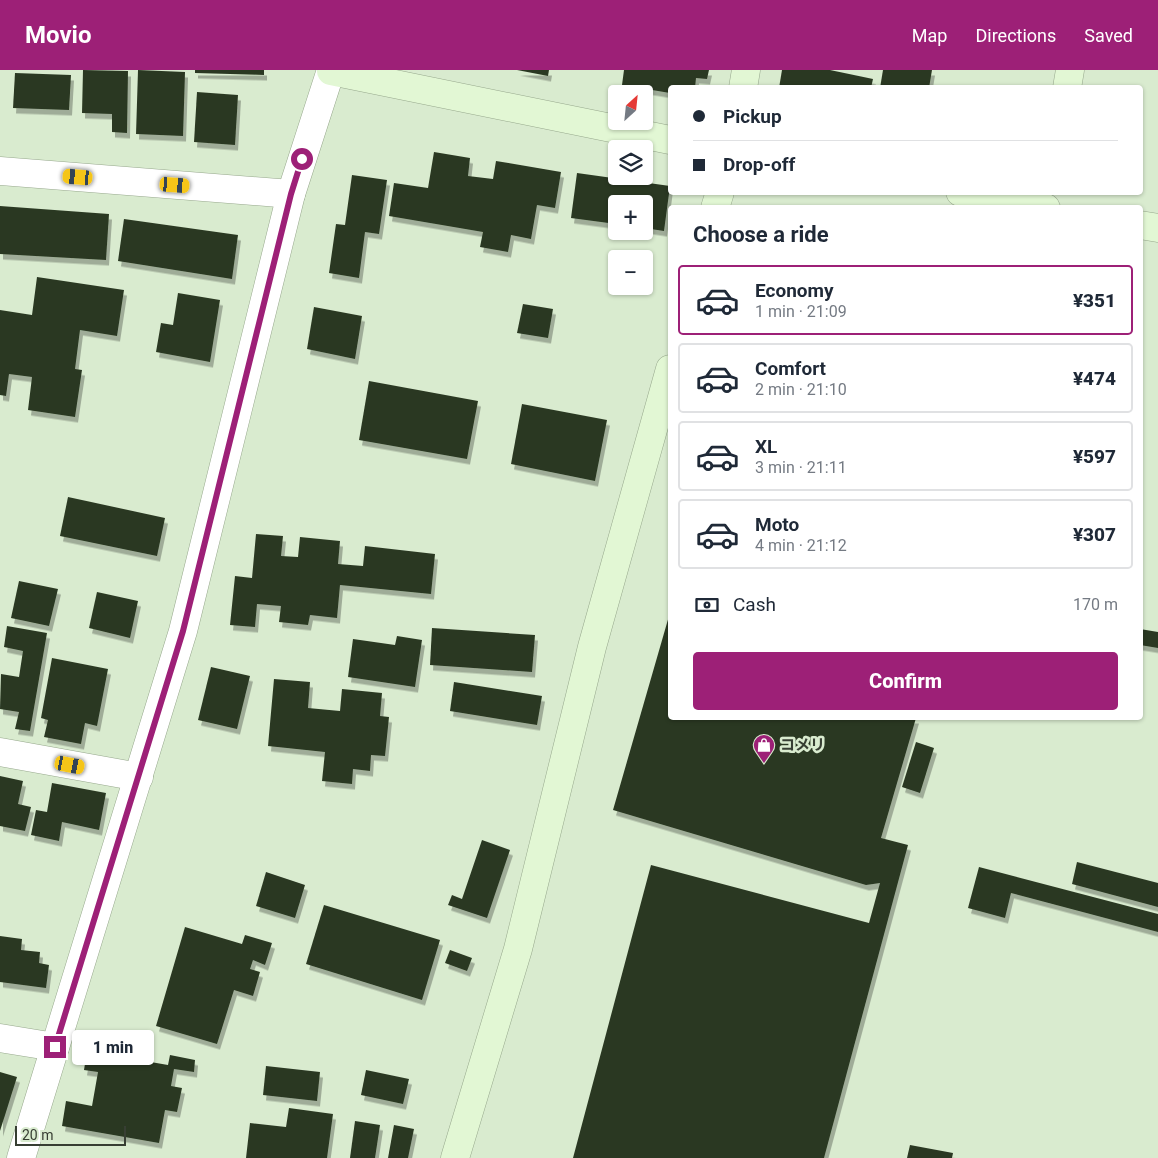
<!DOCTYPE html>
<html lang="en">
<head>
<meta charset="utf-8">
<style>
  body { margin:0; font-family:Roboto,"Noto Sans JP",sans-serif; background:#f6f6f7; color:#1f2937; height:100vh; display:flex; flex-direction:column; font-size:19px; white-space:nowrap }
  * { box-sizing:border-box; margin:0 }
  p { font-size:16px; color:#747a83 }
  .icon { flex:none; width:28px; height:28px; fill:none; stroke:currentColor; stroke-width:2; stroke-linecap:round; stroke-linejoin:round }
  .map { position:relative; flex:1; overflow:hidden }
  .panel { position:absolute; left:668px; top:135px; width:475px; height:515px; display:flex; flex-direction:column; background:#fff; border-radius:5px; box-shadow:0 1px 4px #0004 }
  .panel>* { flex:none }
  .guide { position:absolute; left:668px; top:15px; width:475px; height:110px; border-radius:5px; box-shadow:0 1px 4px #0004; display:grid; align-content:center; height:110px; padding:0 25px; background:#fff }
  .needle { width:32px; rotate:27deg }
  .buttons { position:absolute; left:608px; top:15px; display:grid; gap:10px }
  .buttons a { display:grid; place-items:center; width:45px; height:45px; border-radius:5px; background:#fff; box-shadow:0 1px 4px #0004; font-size:25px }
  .scale { position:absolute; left:15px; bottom:12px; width:111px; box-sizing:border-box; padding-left:5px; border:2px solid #373e33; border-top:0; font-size:14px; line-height:18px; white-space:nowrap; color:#373e33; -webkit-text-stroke:4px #d9ebcf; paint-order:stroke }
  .end { position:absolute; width:22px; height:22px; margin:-11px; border:6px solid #9d2077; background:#fff; box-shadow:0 0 0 2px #fff }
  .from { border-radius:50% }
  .bubble { position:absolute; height:35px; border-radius:5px; background:#fff; box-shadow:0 1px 4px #0004; font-size:16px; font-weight:800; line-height:35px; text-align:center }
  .car { position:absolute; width:15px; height:30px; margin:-15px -8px; border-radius:6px; box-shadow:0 0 4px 1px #0007; background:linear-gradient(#f5c518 24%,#345 0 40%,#f5c518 0 76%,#345 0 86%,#f5c518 0) }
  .guide b { display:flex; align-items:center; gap:18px; height:48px; font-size:19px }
  .guide b+b { border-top:1px solid #e0e1e3 }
  .guide i { width:12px; height:12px; background:#1f2937 }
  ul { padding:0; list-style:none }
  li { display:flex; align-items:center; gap:15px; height:70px; margin:0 10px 8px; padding:0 15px; border:2px solid #e0e1e3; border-radius:5px }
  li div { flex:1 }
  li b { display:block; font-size:19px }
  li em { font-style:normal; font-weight:800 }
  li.on { border-color:#9d2077 }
  li>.icon { width:45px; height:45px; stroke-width:1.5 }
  h2 { padding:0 25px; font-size:22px; line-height:60px }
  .pay { display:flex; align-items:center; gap:12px; height:55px; padding:0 25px; font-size:19px }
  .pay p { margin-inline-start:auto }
  .button { display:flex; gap:10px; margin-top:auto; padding:10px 25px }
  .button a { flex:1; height:58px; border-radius:5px; background:#9d2077; color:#fff; font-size:20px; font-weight:800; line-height:58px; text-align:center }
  header { display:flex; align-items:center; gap:30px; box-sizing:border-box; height:70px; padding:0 25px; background:#9d2077; color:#fff }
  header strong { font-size:24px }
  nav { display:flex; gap:28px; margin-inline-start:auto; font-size:18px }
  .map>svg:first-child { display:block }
</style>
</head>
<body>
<header>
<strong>Movio</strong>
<nav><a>Map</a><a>Directions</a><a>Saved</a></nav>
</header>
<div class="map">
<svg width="1158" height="1088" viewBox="0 0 1158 1088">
  <defs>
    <filter id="shadow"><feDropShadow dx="3" dy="5.5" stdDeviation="0" flood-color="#0004"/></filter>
  </defs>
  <rect width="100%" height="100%" fill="#d9ebcf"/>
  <!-- building -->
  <g fill="#2b3923" filter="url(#shadow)">
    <path d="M 83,0 L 128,1 L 127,63 L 112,62 L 112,44 L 82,43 Z"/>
    <path d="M 138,0 L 185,2 L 183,66 L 136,64 Z"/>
    <path d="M 195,0 L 264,0 L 264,5 L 195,3 Z"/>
    <path d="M 517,0 L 549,0 L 548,6 Z"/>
    <path d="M 624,0 L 709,0 L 707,9 L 696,8 L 695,18 L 670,18 L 670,23 L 622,15 Z"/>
    <path d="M 782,0 L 830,0 L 873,9 L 871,18 L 779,18 Z"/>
    <path d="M 883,0 L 932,0 L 929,18 L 880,18 Z"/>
    <path d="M 15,3 L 71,5 L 69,40 L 13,38 Z"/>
    <path d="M 197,22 L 238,25 L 235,75 L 194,72 Z"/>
    <path d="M 434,82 L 470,88 L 468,106 L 493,109 L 496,91 L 561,102 L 555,138 L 537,135 L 531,169 L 511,165 L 508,182 L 480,177 L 483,162 L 389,146 L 394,113 L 428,118 Z"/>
    <path d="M 577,103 L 670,116 L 664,161 L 644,158 L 644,134 L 616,134 L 616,154 L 571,148 Z"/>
    <path d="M 352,105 L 387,110 L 379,164 L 365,162 L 359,208 L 329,203 L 336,154 L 345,155 Z"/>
    <path d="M 0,136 L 109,144 L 106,190 L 0,184 Z"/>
    <path d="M 124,149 L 238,165 L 232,209 L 118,191 Z"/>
    <path d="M 37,207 L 124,220 L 117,266 L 80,260 L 75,299 L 82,300 L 75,347 L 28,340 L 32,307 L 9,304 L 6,326 L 0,325 L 0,240 L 32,245 Z"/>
    <path d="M 178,223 L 220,230 L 210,292 L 156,282 L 161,253 L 173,255 Z"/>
    <path d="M 523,234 L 553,239 L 548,268 L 517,263 Z"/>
    <path d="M 314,237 L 362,246 L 355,289 L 307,279 Z"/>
    <path d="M 369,311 L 478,331 L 467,389 L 359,370 Z"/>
    <path d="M 522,334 L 607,350 L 595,411 L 511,394 Z"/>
    <path d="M 68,427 L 165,448 L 157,486 L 60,466 Z"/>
    <path d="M 256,464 L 283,466 L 281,486 L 298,487 L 300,467 L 340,471 L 338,494 L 363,496 L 365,476 L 435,484 L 431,524 L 340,515 L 337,548 L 310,545 L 308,555 L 279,552 L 281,536 L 257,534 L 255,557 L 230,555 L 235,506 L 252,508 Z"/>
    <path d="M 19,511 L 58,519 L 49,556 L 11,548 Z"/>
    <path d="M 97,522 L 138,531 L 130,568 L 89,558 Z"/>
    <path d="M 669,546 L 670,648 L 916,648 L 881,768 L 908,775 L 824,1088 L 573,1088 L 651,795 L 869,853 L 880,813 L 866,815 L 613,740 Z"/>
    <path d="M 7,556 L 47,563 L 30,661 L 15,659 L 19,642 L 0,639 L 1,604 L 19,607 L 23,581 L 4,577 Z"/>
    <path d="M 432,558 L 535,565 L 532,602 L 430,595 Z"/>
    <path d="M 1140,559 L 1158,562 L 1158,578 L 1140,575 Z"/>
    <path d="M 397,566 L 422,570 L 415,617 L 348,607 L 353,569 L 395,575 Z"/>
    <path d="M 52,588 L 108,599 L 97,656 L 85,653 L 81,674 L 44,667 L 48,650 L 41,648 Z"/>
    <path d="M 211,597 L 250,606 L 237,659 L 198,650 Z"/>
    <path d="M 274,609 L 310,612 L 308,638 L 340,641 L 342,619 L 382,623 L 380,646 L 389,647 L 385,686 L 371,685 L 370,701 L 353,699 L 352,714 L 322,711 L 325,682 L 268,676 Z"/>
    <path d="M 454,612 L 542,626 L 537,655 L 450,641 Z"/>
    <path d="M 916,672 L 934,678 L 920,723 L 902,717 Z"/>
    <path d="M 0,706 L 23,711 L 18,734 L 31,737 L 25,761 L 0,756 Z"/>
    <path d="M 52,713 L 106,723 L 99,760 L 62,752 L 59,771 L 31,765 L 36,740 L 47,742 Z"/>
    <path d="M 482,770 L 510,780 L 487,848 L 448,835 L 452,825 L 462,829 Z"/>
    <path d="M 1077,792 L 1158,813 L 1158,837 L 1072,814 Z"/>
    <path d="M 979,797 L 1158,844 L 1158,862 L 1011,823 L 1005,848 L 968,838 Z"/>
    <path d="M 266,802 L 305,815 L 295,848 L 256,836 Z"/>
    <path d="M 324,835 L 440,870 L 422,930 L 306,894 Z"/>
    <path d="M 185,857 L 242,874 L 245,865 L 272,873 L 265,895 L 253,890 L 250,899 L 260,902 L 253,926 L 234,920 L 217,974 L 156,956 Z"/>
    <path d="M 0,866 L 22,869 L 21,880 L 40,882 L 39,893 L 49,895 L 46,918 L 0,912 Z"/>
    <path d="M 450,880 L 472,888 L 467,901 L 445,893 Z"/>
    <path d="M 87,981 L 168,995 L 170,985 L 195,990 L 194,1002 L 174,999 L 171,1016 L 182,1018 L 177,1042 L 165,1040 L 159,1073 L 62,1056 L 66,1031 L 92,1036 L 98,1002 L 84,1000 Z"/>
    <path d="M 266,996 L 320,1002 L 317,1031 L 263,1025 Z"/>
    <path d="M 366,1000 L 409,1009 L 403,1034 L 361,1025 Z"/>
    <path d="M 0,1002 L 17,1007 L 0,1061 Z"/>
    <path d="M 289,1038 L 333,1044 L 327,1088 L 246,1088 L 250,1053 L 286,1057 Z"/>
    <path d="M 355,1051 L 380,1055 L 375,1088 L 350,1088 Z"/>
    <path d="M 394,1055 L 414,1059 L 408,1088 L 388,1088 Z"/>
    <path d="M 910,1075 L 953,1083 L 952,1088 L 907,1088 Z"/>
  </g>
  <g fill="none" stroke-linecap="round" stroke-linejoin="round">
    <!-- street casing -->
    <g stroke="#97a88d" stroke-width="29">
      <g id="street">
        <path d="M 0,101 L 291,124"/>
        <path d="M 0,682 L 139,707"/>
        <path d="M 0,968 L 55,977"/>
        <path d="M 21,1088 L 183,561 L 291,124 L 331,0"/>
      </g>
    </g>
    <!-- secondary casing -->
    <g stroke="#97a88d" stroke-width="29">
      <g id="secondary">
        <path d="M 331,1 L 670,70"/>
        <path d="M 743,18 L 746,0"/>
        <path d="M 1067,18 L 1070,0"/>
        <path d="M 960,122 L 1046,138"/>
        <path d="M 715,138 L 720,122"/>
        <path d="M 1140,155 L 1158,158"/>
        <path d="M 455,1088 L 518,879 L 592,577 L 670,299"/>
      </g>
    </g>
    <!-- street -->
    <use href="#street" stroke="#fff" stroke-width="28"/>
    <!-- secondary -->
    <use href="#secondary" stroke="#e2f7d4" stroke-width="28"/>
  </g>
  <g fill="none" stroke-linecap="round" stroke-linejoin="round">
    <!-- route -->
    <path stroke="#9d2077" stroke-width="6" d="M 55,977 L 183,561 L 291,124 L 302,89"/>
  </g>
  <!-- icons -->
  <defs>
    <g id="shop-pin" transform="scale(1.125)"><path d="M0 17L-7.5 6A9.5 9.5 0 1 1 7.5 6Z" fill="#9d2077" stroke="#d9ebcf"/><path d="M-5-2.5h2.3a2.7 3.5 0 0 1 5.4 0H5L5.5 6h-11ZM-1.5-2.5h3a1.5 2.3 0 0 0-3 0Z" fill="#fff"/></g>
  </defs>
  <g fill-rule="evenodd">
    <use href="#shop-pin" x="764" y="675"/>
  </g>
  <g text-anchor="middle" stroke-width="5" stroke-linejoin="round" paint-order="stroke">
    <!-- poi labels -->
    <g font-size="15" font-weight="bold" fill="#373e33" stroke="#d9ebcf" text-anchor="start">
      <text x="780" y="680">コメリ</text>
    </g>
  </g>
</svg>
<div class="buttons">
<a><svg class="needle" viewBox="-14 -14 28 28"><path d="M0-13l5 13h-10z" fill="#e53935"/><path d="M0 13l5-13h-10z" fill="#747a83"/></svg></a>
<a><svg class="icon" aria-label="layers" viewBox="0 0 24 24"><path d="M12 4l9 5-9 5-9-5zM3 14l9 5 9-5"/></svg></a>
<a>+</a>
<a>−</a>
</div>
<div class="scale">20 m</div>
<i class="end from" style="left:302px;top:89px"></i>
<i class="end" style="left:55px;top:977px"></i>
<div class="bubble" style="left:72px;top:960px;width:82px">1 min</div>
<i class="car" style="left:78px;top:107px;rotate:275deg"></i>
<i class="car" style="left:175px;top:115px;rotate:94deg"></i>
<i class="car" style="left:70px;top:695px;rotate:101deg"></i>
<div class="guide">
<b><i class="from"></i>Pickup</b>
<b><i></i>Drop-off</b>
</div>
<section class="panel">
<h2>Choose a ride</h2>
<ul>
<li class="on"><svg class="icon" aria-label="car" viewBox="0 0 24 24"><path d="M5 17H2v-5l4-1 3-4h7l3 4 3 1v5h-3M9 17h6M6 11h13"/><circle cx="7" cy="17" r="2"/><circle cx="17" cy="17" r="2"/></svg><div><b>Economy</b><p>1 min · 21:09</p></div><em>¥351</em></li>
<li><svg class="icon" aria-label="car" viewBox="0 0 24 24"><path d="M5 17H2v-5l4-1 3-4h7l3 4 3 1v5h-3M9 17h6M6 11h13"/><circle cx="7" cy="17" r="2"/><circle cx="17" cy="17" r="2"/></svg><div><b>Comfort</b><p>2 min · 21:10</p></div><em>¥474</em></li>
<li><svg class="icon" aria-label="car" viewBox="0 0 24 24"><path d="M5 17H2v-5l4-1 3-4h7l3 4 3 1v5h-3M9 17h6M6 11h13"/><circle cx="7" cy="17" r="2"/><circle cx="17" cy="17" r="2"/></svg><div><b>XL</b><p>3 min · 21:11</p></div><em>¥597</em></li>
<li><svg class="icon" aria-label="car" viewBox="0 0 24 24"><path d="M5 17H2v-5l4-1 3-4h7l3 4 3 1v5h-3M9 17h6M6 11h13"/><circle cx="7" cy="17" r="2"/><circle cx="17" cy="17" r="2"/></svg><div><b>Moto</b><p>4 min · 21:12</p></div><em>¥307</em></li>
</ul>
<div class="pay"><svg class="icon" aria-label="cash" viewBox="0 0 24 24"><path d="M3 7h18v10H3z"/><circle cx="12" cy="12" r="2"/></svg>Cash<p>170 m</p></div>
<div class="button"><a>Confirm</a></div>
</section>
</div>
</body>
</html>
